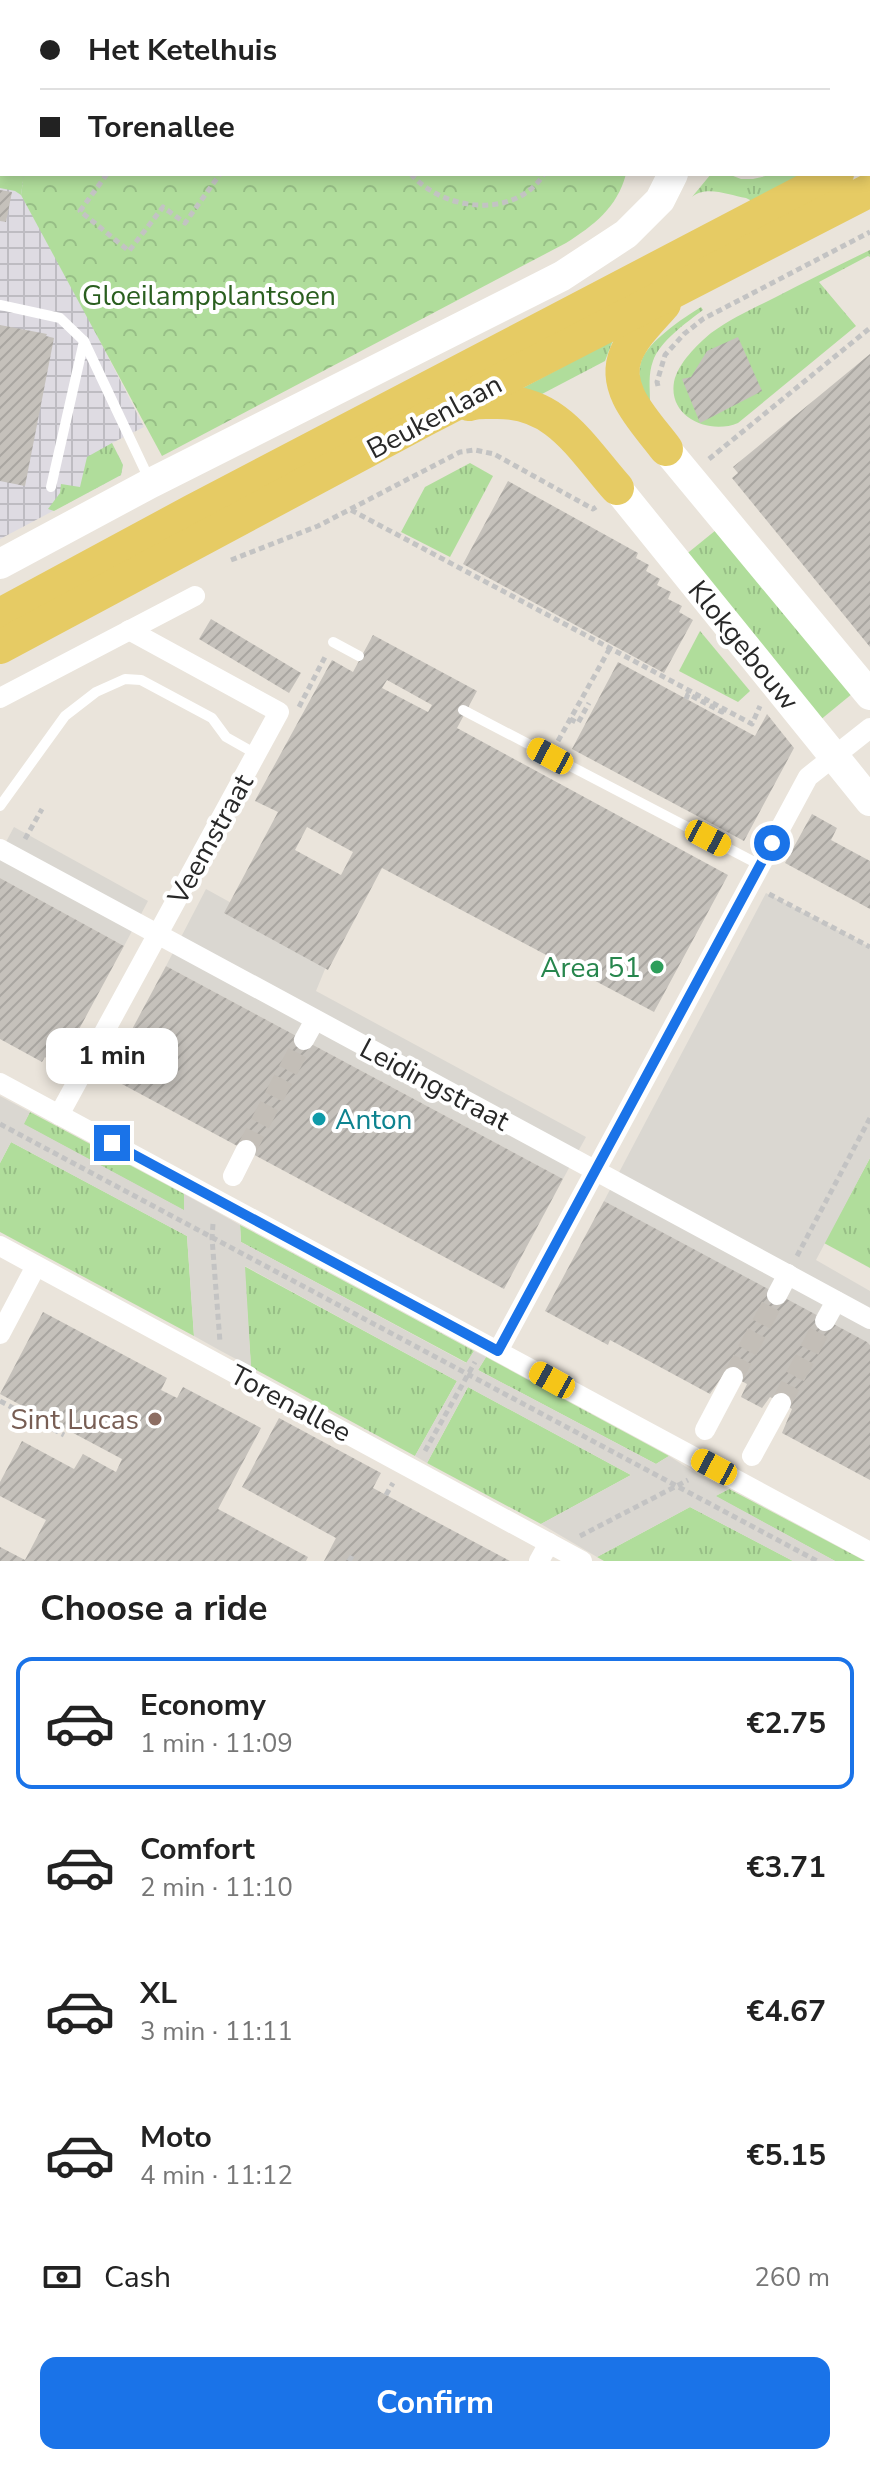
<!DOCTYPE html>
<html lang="en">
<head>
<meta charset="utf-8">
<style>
  body { margin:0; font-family:"Nunito Sans",sans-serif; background:#f2f2f2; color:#222; height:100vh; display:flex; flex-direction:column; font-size:30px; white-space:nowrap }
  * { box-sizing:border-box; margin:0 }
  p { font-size:26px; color:#767676 }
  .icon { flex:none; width:44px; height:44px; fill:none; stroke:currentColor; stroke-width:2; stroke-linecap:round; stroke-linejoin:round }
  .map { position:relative; height:1561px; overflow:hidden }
  .details { display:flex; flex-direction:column; background:#fff; flex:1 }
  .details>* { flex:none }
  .hud { position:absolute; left:0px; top:0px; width:870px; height:176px; box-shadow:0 4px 12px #0003; display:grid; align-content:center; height:176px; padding:0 40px; background:#fff }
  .end { position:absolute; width:36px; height:36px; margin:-18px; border:10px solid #1a73e8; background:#fff; box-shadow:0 0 0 4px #fff }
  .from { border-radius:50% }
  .bubble { position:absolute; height:56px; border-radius:16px; background:#fff; box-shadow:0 4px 12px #0003; font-size:26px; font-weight:700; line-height:56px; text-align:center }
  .car { position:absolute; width:24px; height:48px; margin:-24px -12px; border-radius:10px; box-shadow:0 0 6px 2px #0007; background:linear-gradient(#f5c518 24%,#345 0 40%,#f5c518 0 76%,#345 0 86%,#f5c518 0) }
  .hud b { display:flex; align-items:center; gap:28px; height:76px; font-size:30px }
  .hud b+b { border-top:2px solid #e0e0e0 }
  .hud i { width:20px; height:20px; background:#222 }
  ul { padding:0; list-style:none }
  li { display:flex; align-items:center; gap:24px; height:132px; margin:0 16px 12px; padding:0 24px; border:4px solid transparent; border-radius:16px }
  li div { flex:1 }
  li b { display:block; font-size:30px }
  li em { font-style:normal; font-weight:700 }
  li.on { border-color:#1a73e8 }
  li>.icon { width:72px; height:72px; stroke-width:1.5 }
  h2 { padding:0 40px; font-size:36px; line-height:96px }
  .pay { display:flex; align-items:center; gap:20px; height:88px; padding:0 40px; font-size:30px }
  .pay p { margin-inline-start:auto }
  .action { display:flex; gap:16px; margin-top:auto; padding:16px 40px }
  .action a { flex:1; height:92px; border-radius:16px; background:#1a73e8; color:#fff; font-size:32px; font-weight:700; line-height:92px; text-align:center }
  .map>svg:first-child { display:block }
</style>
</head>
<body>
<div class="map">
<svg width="870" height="1561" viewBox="0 0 870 1561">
  <defs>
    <pattern id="industrial-grid" width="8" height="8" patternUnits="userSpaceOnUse" patternTransform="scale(2)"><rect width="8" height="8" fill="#dedbe2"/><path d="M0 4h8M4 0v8" fill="none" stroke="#bebcc2"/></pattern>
    <pattern id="grass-tufts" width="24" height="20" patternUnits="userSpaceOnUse" patternTransform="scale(2)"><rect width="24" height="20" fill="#b0dd9b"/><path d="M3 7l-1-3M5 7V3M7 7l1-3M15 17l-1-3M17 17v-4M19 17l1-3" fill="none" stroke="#97be86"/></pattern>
    <pattern id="forest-firs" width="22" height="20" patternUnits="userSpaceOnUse" patternTransform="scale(2)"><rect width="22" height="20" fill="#b0dd9b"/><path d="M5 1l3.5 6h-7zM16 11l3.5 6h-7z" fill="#97be86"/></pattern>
    <pattern id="park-crowns" width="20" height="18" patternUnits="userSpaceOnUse" patternTransform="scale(2)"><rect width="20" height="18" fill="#b0dd9b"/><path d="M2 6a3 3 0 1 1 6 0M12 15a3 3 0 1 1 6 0" fill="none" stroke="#97be86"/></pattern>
    <pattern id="building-hatch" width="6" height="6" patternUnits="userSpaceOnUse" patternTransform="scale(2)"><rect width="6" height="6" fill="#c5c1bb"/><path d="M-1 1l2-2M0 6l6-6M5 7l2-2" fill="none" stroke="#a9a6a1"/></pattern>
  </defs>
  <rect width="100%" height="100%" fill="#eae4db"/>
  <!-- industrial -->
  <path fill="url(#industrial-grid)" d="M 0,0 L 55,0 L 54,2 L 2,2 L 2,174 L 24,174 L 78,298 L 144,427 L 112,443 L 123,465 L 121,475 L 0,539 Z"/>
  <!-- grass -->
  <g fill="url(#grass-tufts)">
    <path d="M 711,174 L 728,174 L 741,179 L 753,179 L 774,174 L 809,174 L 749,204 L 750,200 L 746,198 C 729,195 706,185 692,197 Z"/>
    <path d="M 870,250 L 870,257 L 868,256 L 819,282 L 856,326 L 738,423 C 710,435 668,418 674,382 C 678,363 697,345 711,333 C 731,318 754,308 776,297 C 807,281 839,265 870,250 Z"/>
    <path d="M 701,307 L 703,310 C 686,323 660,341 653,361 C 648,374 650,388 650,401 L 641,394 C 640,383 638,372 641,362 C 647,342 683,318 701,307 Z"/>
    <path d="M 613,340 L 605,361 L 542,394 L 521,389 Z"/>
    <path d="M 112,443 L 123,465 L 121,475 L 54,511 L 48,509 L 60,493 L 61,484 L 80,487 L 87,457 Z"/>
    <path d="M 470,463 L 493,476 L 450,557 L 401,532 L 425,487 Z"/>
    <path d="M 721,526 L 858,689 L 819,721 L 684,556 Z"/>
    <path d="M 700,631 L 750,691 L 738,702 L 679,671 Z"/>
    <path d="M 30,1112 L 184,1194 L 185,1211 L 23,1124 Z"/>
    <path d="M 11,1142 L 187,1236 L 194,1336 L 0,1232 L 0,1163 Z"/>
    <path d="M 870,1158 L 870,1268 L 824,1243 Z"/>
    <path d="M 240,1225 L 474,1351 L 467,1363 L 241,1242 Z"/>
    <path d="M 244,1266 L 457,1381 L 415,1456 L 251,1367 Z"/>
    <path d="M 486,1357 L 669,1456 L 656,1464 L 478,1370 Z"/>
    <path d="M 468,1387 L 631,1475 L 541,1524 L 427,1463 Z"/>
    <path d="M 729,1489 L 865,1561 L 835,1561 L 715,1496 Z"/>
    <path d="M 690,1507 L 793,1561 L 604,1561 L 597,1557 Z"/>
  </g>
  <!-- forest -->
  <path fill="url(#forest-firs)" d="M 0,94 L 2,94 L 2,174 L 24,174 L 21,195 L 15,191 L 0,188 Z"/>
  <!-- park -->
  <g fill="url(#park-crowns)">
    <path d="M 55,0 L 581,0 L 582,2 L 54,2 Z"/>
    <path d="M 24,174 L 626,174 C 617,208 594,225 566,243 L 162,456 L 21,195 Z"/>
  </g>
  <!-- plaza -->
  <g fill="#dad7d1">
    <path d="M 14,827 L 148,901 L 124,946 L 0,878 L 0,853 Z"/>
    <path d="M 206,889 L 330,957 L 316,991 L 586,1137 L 563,1179 L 166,966 Z"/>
    <path d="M 766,893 L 870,947 L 870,1158 L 816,1260 L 870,1291 L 870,1345 L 604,1201 Z"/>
    <path d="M 0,1096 L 30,1112 L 24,1124 L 184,1210 L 184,1194 L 215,1211 L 240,1225 L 241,1242 L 466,1363 L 474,1351 L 486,1357 L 478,1370 L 656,1464 L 669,1456 L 699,1475 L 729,1489 L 716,1496 L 835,1561 L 793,1561 L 690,1507 L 597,1557 L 541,1524 L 631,1475 L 468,1387 L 427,1463 L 415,1456 L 457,1381 L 245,1266 L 251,1367 L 221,1351 L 194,1336 L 187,1236 L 11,1142 L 0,1163 Z"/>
  </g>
  <!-- building -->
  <g fill="url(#building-hatch)" fill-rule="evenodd">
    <path d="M 0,190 L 12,192 L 6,222 L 0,221 Z"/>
    <path d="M 0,325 L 47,334 L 46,336 L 54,338 L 25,486 L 0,481 Z"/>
    <path d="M 738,337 L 762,391 L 700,423 L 682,379 L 691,377 L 707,351 Z"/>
    <path d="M 870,354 L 870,647 L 732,478 L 738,473 L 733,467 Z"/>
    <path d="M 508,481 L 638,553 L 636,558 L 649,565 L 646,571 L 660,579 L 657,585 L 671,592 L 668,599 L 682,606 L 679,612 L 693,620 L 664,673 L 463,564 Z"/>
    <path d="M 211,619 L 301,673 L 289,693 L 199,639 Z"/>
    <path d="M 373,635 L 477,691 L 457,728 L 728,875 L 654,1012 L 382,868 L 328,970 L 224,913 L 278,812 L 255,801 L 257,797 L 332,660 L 353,672 ZM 387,680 L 432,705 L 428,712 L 382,688 ZM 307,827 L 353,852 L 341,875 L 295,850 Z"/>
    <path d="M 618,662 L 755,736 L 767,714 L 794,748 L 744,841 L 572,749 Z"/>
    <path d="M 812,814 L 837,828 L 831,840 L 870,861 L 870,909 L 785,863 Z"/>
    <path d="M 0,878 L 124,946 L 57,1070 L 50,1066 L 53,1061 L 45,1057 L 42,1062 L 0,1039 Z"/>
    <path d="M 166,966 L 563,1179 L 504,1289 L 107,1076 Z"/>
    <path d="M 604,1201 L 867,1342 L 870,1345 L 870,1480 L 782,1433 L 792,1409 L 770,1397 L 762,1408 L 741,1397 L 747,1384 L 725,1372 L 710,1394 L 610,1340 L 608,1345 L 545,1311 Z"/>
    <path d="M 43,1312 L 167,1378 L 161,1390 L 177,1398 L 183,1387 L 261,1428 L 218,1509 L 308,1557 L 306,1561 L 0,1561 L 0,1547 L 25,1560 L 46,1520 L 0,1496 L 0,1482 L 22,1441 L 74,1469 L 83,1454 L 116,1472 L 122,1459 L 0,1394 Z"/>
    <path d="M 279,1418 L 381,1473 L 373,1488 L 510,1561 L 324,1561 L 336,1538 L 242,1487 Z"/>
  </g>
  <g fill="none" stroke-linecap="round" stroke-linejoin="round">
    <!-- street-tunnel -->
    <g stroke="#c3beb7" stroke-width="20" stroke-dasharray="20 10" stroke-linecap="butt">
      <path d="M 246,1150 L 304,1040"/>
      <path d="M 733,1377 L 777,1295"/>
      <path d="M 781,1403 L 825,1321"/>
    </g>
    <!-- path -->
    <g stroke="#c3c3c3" stroke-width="5" stroke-dasharray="6 4" stroke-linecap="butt">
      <path d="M 179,0 L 179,2"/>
      <path d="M 273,0 L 274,2"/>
      <path d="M 722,0 L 724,2"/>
      <path d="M 788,0 L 789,2"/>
      <path d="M 248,2 L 256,0"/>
      <path d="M 868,94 L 870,97"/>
      <path d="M 107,174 L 80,211 L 129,251 L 163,207 L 185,223 L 220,174"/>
      <path d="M 411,174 C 444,212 516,219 544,174"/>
      <path d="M 658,386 L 657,382 L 665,355 L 684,334 L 703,319 L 870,232"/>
      <path d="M 709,459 L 870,328"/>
      <path d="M 351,510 L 752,724 L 760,706"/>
      <path d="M 231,560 L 318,526 L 460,452 L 475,450 L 494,454 L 593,509 L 596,507"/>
      <path d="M 686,699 L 688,694 L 722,712 L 723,709"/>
      <path d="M 299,707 L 326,655"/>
      <path d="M 570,719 L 578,723 L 589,703"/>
      <path d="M 558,741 L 610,648"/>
      <path d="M 25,839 L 42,809"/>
      <path d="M 769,894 L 870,947"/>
      <path d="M 0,1124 L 817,1561"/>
      <path d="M 213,1224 L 212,1238 L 220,1342"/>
      <path d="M 797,1256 L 870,1118"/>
      <path d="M 0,1401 L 64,1435"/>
      <path d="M 425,1451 L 475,1362"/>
      <path d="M 386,1495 L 393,1483"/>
      <path d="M 580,1536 L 688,1480"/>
      <path d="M 349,1561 L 352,1556"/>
    </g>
    <!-- lane -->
    <g stroke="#fff" stroke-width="10">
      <path d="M 0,60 L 2,60"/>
      <path d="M 0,305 L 60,318 L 84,341 L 150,481"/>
      <path d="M 51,487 L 84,341"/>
      <path d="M 333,642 L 359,656"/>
      <path d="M 463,710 L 760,865"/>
      <path d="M 0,806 L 65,716 L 96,692 L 125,679 L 141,680 L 212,718 L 226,737 L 256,754"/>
    </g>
    <!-- street -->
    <g stroke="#fff" stroke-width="20">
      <path d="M 868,126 L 870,125"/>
      <path d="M 0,698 L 195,596"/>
      <path d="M 0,849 L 870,1319"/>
      <path d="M 304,1040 L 315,1020"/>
      <path d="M 0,1083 L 870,1552"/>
      <path d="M 59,1115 L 279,712 L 129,630"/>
      <path d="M 233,1176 L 246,1150"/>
      <path d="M 0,1246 L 582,1561"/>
      <path d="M 777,1295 L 788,1274"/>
      <path d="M 825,1321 L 836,1301"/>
      <path d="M 0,1334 L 36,1266"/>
      <path d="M 498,1351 L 808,777 L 870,728"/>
      <path d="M 705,1430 L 733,1377"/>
      <path d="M 752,1456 L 781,1403"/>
      <path d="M 539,1561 L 549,1543"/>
    </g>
    <!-- secondary -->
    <g stroke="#fff" stroke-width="30">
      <path d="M 620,0 L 621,2"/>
      <path d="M 666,449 L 870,695"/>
      <path d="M 617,488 L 870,801"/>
      <path d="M 0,564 L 151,483 L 562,276 L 626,234 L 660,200 L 673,174"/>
    </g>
    <!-- primary -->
    <g stroke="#e6cb64" stroke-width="34">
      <path d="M 868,158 L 870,157"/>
      <path d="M 664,304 C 651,319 634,335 626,354 C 611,390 647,423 666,449"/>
      <path d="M 469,404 C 478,401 486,402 494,402 C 556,400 580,446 617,488"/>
      <path d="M 0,615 L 191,512 L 837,174"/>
      <path d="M 0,647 L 424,420 L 870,190"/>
    </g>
    <!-- rail -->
    <g stroke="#9ea1b1" stroke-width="6">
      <path d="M 813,0 L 815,2"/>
      <path d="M 836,0 L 837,2"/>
      <path d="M 868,38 L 870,40"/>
      <path d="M 868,64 L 870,66"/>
    </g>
  </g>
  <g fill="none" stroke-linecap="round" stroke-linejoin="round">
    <!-- route -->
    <path stroke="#1a73e8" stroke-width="10" d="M 112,1143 L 498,1351 L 772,843"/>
  </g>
  <!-- markers -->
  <circle fill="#2e9e5b" stroke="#fff" stroke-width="3" cx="657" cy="967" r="8"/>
  <circle fill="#0f9aa8" stroke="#fff" stroke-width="3" cx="319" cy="1119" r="8"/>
  <circle fill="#8d6e63" stroke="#fff" stroke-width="3" cx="155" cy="1419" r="8"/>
  <g text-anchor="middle" stroke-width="8" stroke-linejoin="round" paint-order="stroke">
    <!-- park labels -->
    <g font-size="28" fill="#2a5f1f" stroke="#fff">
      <text x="209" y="305">Gloeilampplantsoen</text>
    </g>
    <!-- street labels -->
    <g font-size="28" fill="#282828" stroke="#fff">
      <text transform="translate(434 416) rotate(-28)" y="10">Beukenlaan</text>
      <text transform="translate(744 645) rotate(51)" y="10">Klokgebouw</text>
      <text transform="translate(210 839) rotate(-61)" y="10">Veemstraat</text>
      <text transform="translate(435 1084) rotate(28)" y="10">Leidingstraat</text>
      <text transform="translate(291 1403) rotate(28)" y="10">Torenallee</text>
    </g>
    <!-- leisure labels -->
    <g font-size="28" fill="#27864d" stroke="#fff" text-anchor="end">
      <text x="641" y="977">Area 51</text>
    </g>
    <!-- culture labels -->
    <g font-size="28" fill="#0d838f" stroke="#fff" text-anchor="start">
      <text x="335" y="1129">Anton</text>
    </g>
    <!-- education labels -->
    <g font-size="28" fill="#785e54" stroke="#fff" text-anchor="end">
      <text x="139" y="1429">Sint Lucas</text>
    </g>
  </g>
</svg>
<i class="end from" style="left:772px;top:843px"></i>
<i class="end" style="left:112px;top:1143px"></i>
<div class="bubble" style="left:46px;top:1028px;width:132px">1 min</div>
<i class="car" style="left:550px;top:756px;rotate:298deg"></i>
<i class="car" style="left:708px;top:838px;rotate:118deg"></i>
<i class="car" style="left:552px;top:1380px;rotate:299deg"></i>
<i class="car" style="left:714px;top:1467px;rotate:298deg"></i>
<div class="hud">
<b><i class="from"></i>Het Ketelhuis</b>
<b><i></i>Torenallee</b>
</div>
</div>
<section class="details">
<h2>Choose a ride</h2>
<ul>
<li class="on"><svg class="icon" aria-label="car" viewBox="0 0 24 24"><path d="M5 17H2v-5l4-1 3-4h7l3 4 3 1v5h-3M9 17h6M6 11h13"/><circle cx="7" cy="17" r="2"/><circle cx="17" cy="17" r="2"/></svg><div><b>Economy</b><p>1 min · 11:09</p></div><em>€2.75</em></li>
<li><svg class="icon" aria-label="car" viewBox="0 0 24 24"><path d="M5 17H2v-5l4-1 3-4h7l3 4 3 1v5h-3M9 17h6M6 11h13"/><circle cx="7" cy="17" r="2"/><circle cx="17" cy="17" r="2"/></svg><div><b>Comfort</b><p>2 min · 11:10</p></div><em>€3.71</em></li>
<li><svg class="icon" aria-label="car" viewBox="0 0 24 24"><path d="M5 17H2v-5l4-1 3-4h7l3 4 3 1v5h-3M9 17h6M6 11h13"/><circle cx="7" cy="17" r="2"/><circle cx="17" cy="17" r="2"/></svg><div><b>XL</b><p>3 min · 11:11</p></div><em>€4.67</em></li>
<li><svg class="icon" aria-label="car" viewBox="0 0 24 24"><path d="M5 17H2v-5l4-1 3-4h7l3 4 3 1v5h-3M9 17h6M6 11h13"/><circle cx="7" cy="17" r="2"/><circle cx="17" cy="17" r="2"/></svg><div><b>Moto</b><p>4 min · 11:12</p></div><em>€5.15</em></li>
</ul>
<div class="pay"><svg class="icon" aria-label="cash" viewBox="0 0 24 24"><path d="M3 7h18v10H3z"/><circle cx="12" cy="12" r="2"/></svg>Cash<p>260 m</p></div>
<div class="action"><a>Confirm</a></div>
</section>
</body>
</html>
